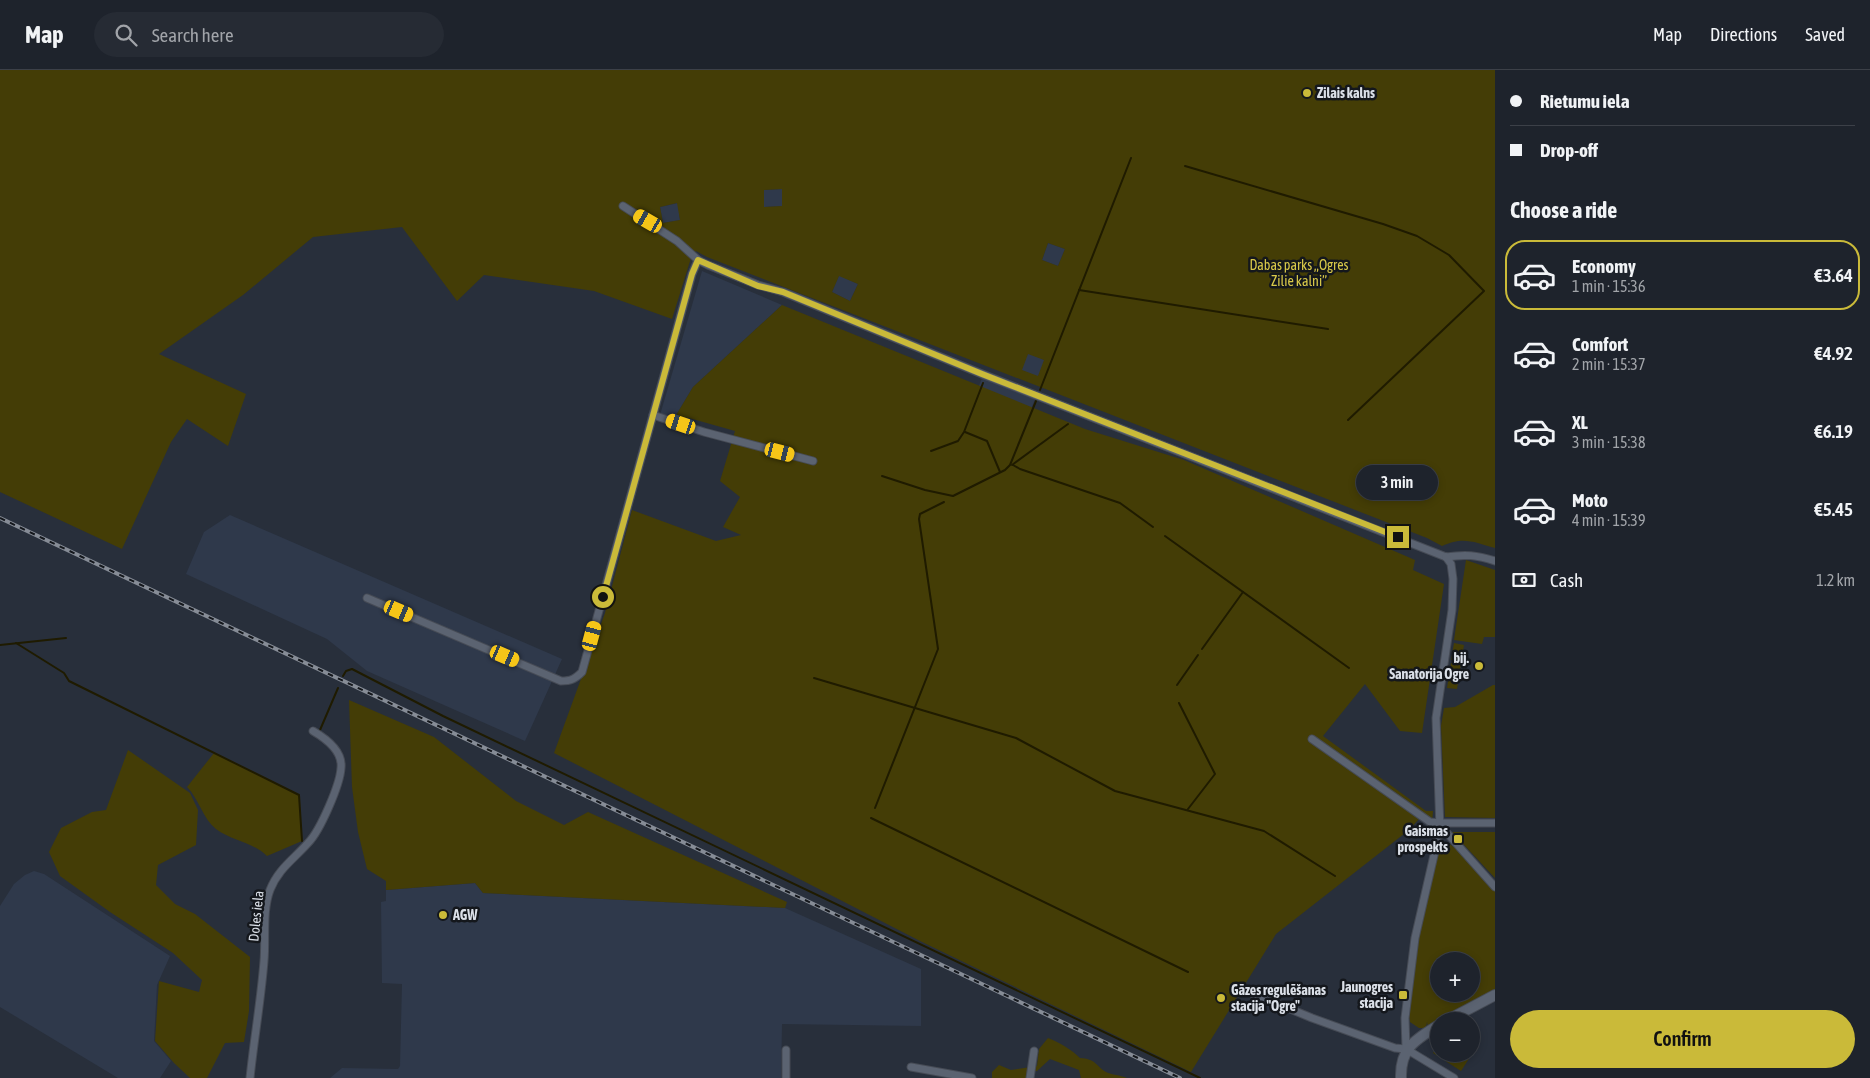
<!DOCTYPE html>
<html lang="en">
<head>
<meta charset="utf-8">
<style>
  body { margin:0; font-family:"Asap Condensed",sans-serif; background:#262b34; color:#f1f3f6; height:100vh; display:flex; flex-direction:column; font-size:19px; white-space:nowrap }
  * { box-sizing:border-box; margin:0 }
  p { font-size:16px; color:#a1a4a9 }
  .icon { flex:none; width:28px; height:28px; fill:none; stroke:currentColor; stroke-width:2; stroke-linecap:round; stroke-linejoin:round }
  .map { position:relative; flex:1; overflow:hidden }
  .panel { display:flex; flex-direction:column; background:#1e232c; width:375px }
  .panel>* { flex:none }
  .top-card { display:grid; align-content:center; height:110px; padding:0 15px; background:#1e232c }
  .fabs { position:absolute; left:1430px; top:882px; display:grid; gap:10px }
  .fabs a { display:grid; place-items:center; width:50px; height:50px; border-radius:50%; background:#1e232c; box-shadow:0 2px 8px #0003,0 0 0 1px #3c4048; font-size:25px }
  .end { position:absolute; width:22px; height:22px; margin:-11px; border:6px solid #caba39; background:#111; box-shadow:0 0 0 2px #111 }
  .from { border-radius:50% }
  .bubble { position:absolute; height:35px; border-radius:18px; background:#1e232c; box-shadow:0 2px 8px #0003,0 0 0 1px #3c4048; font-size:16px; font-weight:600; line-height:35px; text-align:center }
  .car { position:absolute; width:15px; height:30px; margin:-15px -8px; border-radius:6px; box-shadow:0 0 4px 1px #0007; background:linear-gradient(#f5c518 24%,#345 0 40%,#f5c518 0 76%,#345 0 86%,#f5c518 0) }
  .top-card b { display:flex; align-items:center; gap:18px; height:48px; font-size:19px }
  .top-card b+b { border-top:1px solid #3c4048 }
  .top-card i { width:12px; height:12px; background:#f1f3f6 }
  ul { padding:0; list-style:none }
  li { display:flex; align-items:center; gap:15px; height:70px; margin:0 10px 8px; padding:0 5px; border:2px solid transparent; border-radius:20px }
  li div { flex:1 }
  li b { display:block; font-size:19px }
  li em { font-style:normal; font-weight:600 }
  li.on { border-color:#caba39 }
  li>.icon { width:45px; height:45px; stroke-width:1.5 }
  h2 { padding:0 15px; font-size:22px; line-height:60px }
  .pay { display:flex; align-items:center; gap:12px; height:55px; padding:0 15px; font-size:19px }
  .pay p { margin-inline-start:auto }
  .primary-button { display:flex; gap:10px; margin-top:auto; padding:10px 15px }
  .primary-button a { flex:1; height:58px; border-radius:30px; background:#caba39; color:#111; font-size:20px; font-weight:600; line-height:58px; text-align:center }
  header { display:flex; align-items:center; gap:30px; box-sizing:border-box; height:70px; padding:0 25px; background:#1e232c; border-bottom:1px solid #3c4048 }
  header strong { font-size:24px }
  nav { display:flex; gap:28px; margin-inline-start:auto; font-size:18px }
  .search { width:350px; height:45px; background:#262b34; display:flex; align-items:center; gap:12px; box-sizing:border-box; padding:0 18px; border-radius:28px; color:#a1a4a9; font-size:19px }
  main { display:flex; flex:1; min-height:0 }
  .map>svg:first-child { display:block }
</style>
</head>
<body>
<header>
<strong>Map</strong>
<div class="search"><svg class="icon" aria-label="search" viewBox="0 0 24 24"><circle cx="10" cy="10" r="6"/><path d="M15 15l6 6"/></svg>Search here</div>
<nav><a>Map</a><a>Directions</a><a>Saved</a></nav>
</header>
<main>
<div class="map">
<svg width="1495" height="1008" viewBox="0 0 1495 1008">
  <rect width="100%" height="100%" fill="#282f3b"/>
  <!-- built -->
  <g fill="#2f394b">
    <path d="M 782,119 L 782,136 L 764,137 L 764,120 Z"/>
    <path d="M 678,133 L 680,150 L 663,153 L 660,137 Z"/>
    <path d="M 1048,173 L 1065,179 L 1058,196 L 1042,190 Z"/>
    <path d="M 702,201 L 782,235 L 693,317 L 675,347 L 660,345 Z"/>
    <path d="M 839,205 L 858,214 L 850,231 L 832,222 Z"/>
    <path d="M 1028,283 L 1045,290 L 1038,307 L 1021,300 Z"/>
    <path d="M 982,308 L 1035,329 L 1017,376 L 964,355 Z"/>
    <path d="M 230,445 L 562,589 L 525,671 L 367,601 L 327,569 L 186,504 L 204,462 Z"/>
    <path d="M 34,801 L 44,804 L 170,886 L 157,915 L 154,971 L 171,991 L 160,1008 L 118,1008 L 0,937 L 0,836 L 14,814 L 25,805 Z"/>
    <path d="M 475,813 L 483,823 L 785,838 L 921,899 L 921,956 L 782,954 L 781,1008 L 330,1008 L 342,998 L 398,999 L 400,996 L 402,914 L 382,913 L 381,832 L 386,831 L 386,820 Z"/>
  </g>
  <!-- green -->
  <g fill="#443d06" fill-rule="evenodd">
    <path d="M 0,0 L 1495,0 L 1495,478 C 1474,472 1463,466 1442,476 L 1427,468 L 707,187 L 696,181 L 691,188 L 672,249 L 594,221 L 484,205 L 457,231 L 402,157 L 313,167 L 243,225 L 159,284 L 246,324 L 228,376 L 187,349 L 171,372 L 122,479 L 0,422 ZM 782,119 L 782,136 L 764,137 L 764,120 ZM 677,133 L 680,150 L 663,153 L 660,137 ZM 1048,173 L 1065,179 L 1058,196 L 1042,190 ZM 839,206 L 858,214 L 850,231 L 832,222 ZM 1028,284 L 1044,290 L 1038,306 L 1022,300 Z"/>
    <path d="M 782,235 L 1085,359 L 1184,390 L 1415,490 L 1413,500 L 1444,514 L 1422,663 L 1400,661 L 1365,614 L 1323,666 L 1426,741 L 1433,741 L 1432,753 L 1419,749 L 1409,760 L 1276,864 L 1191,1002 L 920,871 L 554,683 L 605,543 L 632,440 L 716,471 L 741,465 L 723,457 L 740,427 L 720,411 L 735,361 L 689,348 L 675,347 L 693,317 Z"/>
    <path d="M 1466,490 L 1495,500 L 1495,567 L 1484,567 L 1482,574 L 1454,570 Z"/>
    <path d="M 1454,573 L 1464,575 L 1461,592 L 1451,590 Z"/>
    <path d="M 1451,593 L 1461,594 L 1457,619 L 1447,618 Z"/>
    <path d="M 1493,615 L 1495,615 L 1495,748 L 1445,747 L 1441,656 L 1444,638 L 1455,637 Z"/>
    <path d="M 349,630 L 434,667 L 516,731 L 564,755 L 588,742 L 787,832 L 785,838 L 483,823 L 475,813 L 386,820 L 386,811 L 367,799 L 358,762 L 352,717 Z"/>
    <path d="M 128,680 L 190,723 L 198,740 L 196,775 L 158,795 L 156,815 L 175,834 L 195,844 L 250,887 L 249,941 L 244,972 L 225,973 L 207,1008 L 190,1008 L 174,993 L 155,971 L 159,911 L 199,922 L 202,910 L 173,883 L 110,842 L 60,806 L 49,782 L 61,758 L 92,742 L 106,740 Z"/>
    <path d="M 214,683 L 299,725 L 302,771 L 267,786 C 253,772 232,771 216,759 C 203,749 199,729 187,717 Z"/>
    <path d="M 1452,762 L 1495,762 L 1495,808 Z"/>
    <path d="M 1447,772 L 1455,778 L 1495,821 L 1495,922 L 1428,957 L 1427,952 L 1426,958 L 1419,958 L 1410,952 L 1409,945 L 1417,872 L 1439,777 L 1442,773 L 1446,783 L 1444,773 ZM 1439,891 L 1471,891 L 1471,924 L 1439,924 Z"/>
    <path d="M 1048,968 C 1059,972 1072,980 1080,988 C 1096,989 1095,995 1106,1002 C 1112,1005 1120,1005 1127,1008 L 1081,1008 L 1079,1000 L 1050,989 L 1037,1001 L 1028,1001 L 1028,1008 L 992,1008 L 992,1002 L 999,995 L 1011,1000 L 1037,996 L 1039,979 Z"/>
    <path d="M 1439,974 L 1439,984 L 1466,984 L 1470,987 L 1461,1001 L 1433,983 Z"/>
  </g>
  <g fill="none" stroke-linecap="round" stroke-linejoin="round">
    <!-- stream -->
    <g stroke="#1f1b00" stroke-width="2">
      <path d="M 1185,96 L 1383,154 L 1417,166 L 1449,185 L 1484,221 L 1348,350"/>
      <path d="M 1079,220 L 1328,259"/>
      <path d="M 1040,320 L 1131,88"/>
      <path d="M 965,362 L 987,371 L 1000,402"/>
      <path d="M 931,381 L 958,371 L 964,362 L 983,313"/>
      <path d="M 1012,395 L 1068,354"/>
      <path d="M 1013,395 L 1020,399 L 1120,433 L 1153,457"/>
      <path d="M 882,406 L 925,420 L 953,426 L 1005,400 L 1010,395 L 1036,331"/>
      <path d="M 1165,466 L 1349,598"/>
      <path d="M 16,573 L 64,603 L 69,611 L 299,725 L 302,771"/>
      <path d="M 0,575 L 66,568"/>
      <path d="M 1202,579 L 1243,522"/>
      <path d="M 343,606 L 346,601 L 352,599 L 443,646 L 1200,1008"/>
      <path d="M 814,608 L 1016,668 L 1115,721 L 1264,761 L 1335,806"/>
      <path d="M 1177,615 L 1198,585"/>
      <path d="M 1179,633 L 1215,704 L 1188,739"/>
      <path d="M 320,660 L 338,618"/>
      <path d="M 875,738 L 938,579 L 919,449 L 920,444 L 944,432"/>
      <path d="M 871,748 L 1188,902"/>
    </g>
    <!-- street casing -->
    <g stroke="#464b55" stroke-width="9">
      <g id="street">
        <path d="M 623,136 L 677,171 L 698,190 L 708,195 L 758,215 L 783,222 L 982,304 L 1446,487"/>
        <path d="M 653,345 L 704,362 L 813,391"/>
        <path d="M 1446,487 C 1465,484 1477,485 1495,491"/>
        <path d="M 367,528 L 561,611 C 571,611 575,609 582,602 L 692,204 L 698,190"/>
        <path d="M 1312,669 L 1430,752 L 1440,753 L 1495,753"/>
        <path d="M 1440,759 L 1447,763 L 1495,817"/>
        <path d="M 1244,920 L 1312,948 L 1395,978 L 1406,979 L 1454,1008"/>
        <path d="M 1406,979 L 1405,948 L 1415,868 L 1440,759 L 1436,648 L 1452,540 L 1453,509 L 1451,494 L 1446,487"/>
        <path d="M 786,980 L 786,1008"/>
        <path d="M 911,997 L 972,1008"/>
        <path d="M 250,1008 C 254,969 261,930 264,891 C 266,869 262,841 270,820 C 278,799 294,789 308,773 C 320,761 340,715 341,698 C 343,681 325,668 313,661"/>
        <path d="M 1030,1008 L 1034,981"/>
      </g>
    </g>
    <!-- secondary casing -->
    <g stroke="#464b55" stroke-width="12">
      <g id="secondary">
        <path d="M 1446,951 L 1495,925"/>
        <path d="M 1401,1008 C 1400,978 1415,970 1439,955"/>
      </g>
    </g>
    <!-- street -->
    <use href="#street" stroke="#5b6371" stroke-width="7"/>
    <!-- secondary -->
    <use href="#secondary" stroke="#5b6371" stroke-width="10"/>
    <!-- rail casing -->
    <g stroke="#868c96" stroke-width="4">
      <path id="rail" d="M 0,448 L 1180,1008"/>
    </g>
    <!-- rail -->
    <use href="#rail" stroke="#14171c" stroke-width="2" stroke-dasharray="5.5" stroke-linecap="butt"/>
  </g>
  <g fill="none" stroke-linecap="round" stroke-linejoin="round">
    <!-- route -->
    <path stroke="#caba39" stroke-width="6" d="M 603,527 L 692,204 L 698,190 L 758,216 L 783,222 L 982,304 L 1398,467"/>
  </g>
  <!-- markers -->
  <g fill="#caba39" stroke="#14171c" stroke-width="2">
    <circle cx="1307" cy="23" r="5"/>
    <circle cx="1479" cy="596" r="5"/>
    <rect x="1453" y="764" width="10" height="10" rx="2.5"/>
    <circle cx="443" cy="845" r="5"/>
    <rect x="1398" y="920" width="10" height="10" rx="2.5"/>
    <circle cx="1221" cy="928" r="5"/>
  </g>
  <g text-anchor="middle" stroke-width="5" stroke-linejoin="round" paint-order="stroke">
    <!-- poi labels -->
    <g font-size="14" font-weight="bold" fill="#dbe0e8" stroke="#14171c" text-anchor="start">
      <text x="1317" y="28">Zilais kalns</text>
      <text x="1469" y="593" text-anchor="end">bij.<tspan x="1469" dy="16">Sanatorija Ogre</tspan></text>
      <text x="1448" y="766" text-anchor="end">Gaismas<tspan x="1448" dy="16">prospekts</tspan></text>
      <text x="453" y="850">AGW</text>
      <text x="1393" y="922" text-anchor="end">Jaunogres<tspan x="1393" dy="16">stacija</tspan></text>
      <text x="1231" y="925">Gāzes regulēšanas<tspan x="1231" dy="16">stacija "Ogre"</tspan></text>
    </g>
    <!-- park labels -->
    <g font-size="14" fill="#d9c949" stroke="#14171c">
      <text x="1299" y="200">Dabas parks „Ogres<tspan x="1299" dy="16">Zilie kalni”</tspan></text>
    </g>
    <!-- street labels -->
    <g font-size="14" fill="#dbe0e8" stroke="#14171c">
      <text transform="translate(256 846) rotate(-84)" y="5">Doles iela</text>
    </g>
  </g>
</svg>
<div class="fabs">
<a>+</a>
<a>−</a>
</div>
<i class="end from" style="left:603px;top:527px"></i>
<i class="end" style="left:1398px;top:467px"></i>
<div class="bubble" style="left:1356px;top:395px;width:82px">3 min</div>
<i class="car" style="left:648px;top:151px;rotate:300deg"></i>
<i class="car" style="left:681px;top:354px;rotate:288deg"></i>
<i class="car" style="left:780px;top:382px;rotate:104deg"></i>
<i class="car" style="left:399px;top:541px;rotate:113deg"></i>
<i class="car" style="left:592px;top:566px;rotate:15deg"></i>
<i class="car" style="left:505px;top:586px;rotate:113deg"></i>
</div>
<section class="panel">
<div class="top-card">
<b><i class="from"></i>Rietumu iela</b>
<b><i></i>Drop-off</b>
</div>
<h2>Choose a ride</h2>
<ul>
<li class="on"><svg class="icon" aria-label="car" viewBox="0 0 24 24"><path d="M5 17H2v-5l4-1 3-4h7l3 4 3 1v5h-3M9 17h6M6 11h13"/><circle cx="7" cy="17" r="2"/><circle cx="17" cy="17" r="2"/></svg><div><b>Economy</b><p>1 min · 15:36</p></div><em>€3.64</em></li>
<li><svg class="icon" aria-label="car" viewBox="0 0 24 24"><path d="M5 17H2v-5l4-1 3-4h7l3 4 3 1v5h-3M9 17h6M6 11h13"/><circle cx="7" cy="17" r="2"/><circle cx="17" cy="17" r="2"/></svg><div><b>Comfort</b><p>2 min · 15:37</p></div><em>€4.92</em></li>
<li><svg class="icon" aria-label="car" viewBox="0 0 24 24"><path d="M5 17H2v-5l4-1 3-4h7l3 4 3 1v5h-3M9 17h6M6 11h13"/><circle cx="7" cy="17" r="2"/><circle cx="17" cy="17" r="2"/></svg><div><b>XL</b><p>3 min · 15:38</p></div><em>€6.19</em></li>
<li><svg class="icon" aria-label="car" viewBox="0 0 24 24"><path d="M5 17H2v-5l4-1 3-4h7l3 4 3 1v5h-3M9 17h6M6 11h13"/><circle cx="7" cy="17" r="2"/><circle cx="17" cy="17" r="2"/></svg><div><b>Moto</b><p>4 min · 15:39</p></div><em>€5.45</em></li>
</ul>
<div class="pay"><svg class="icon" aria-label="cash" viewBox="0 0 24 24"><path d="M3 7h18v10H3z"/><circle cx="12" cy="12" r="2"/></svg>Cash<p>1.2 km</p></div>
<div class="primary-button"><a>Confirm</a></div>
</section>
</main>
</body>
</html>
